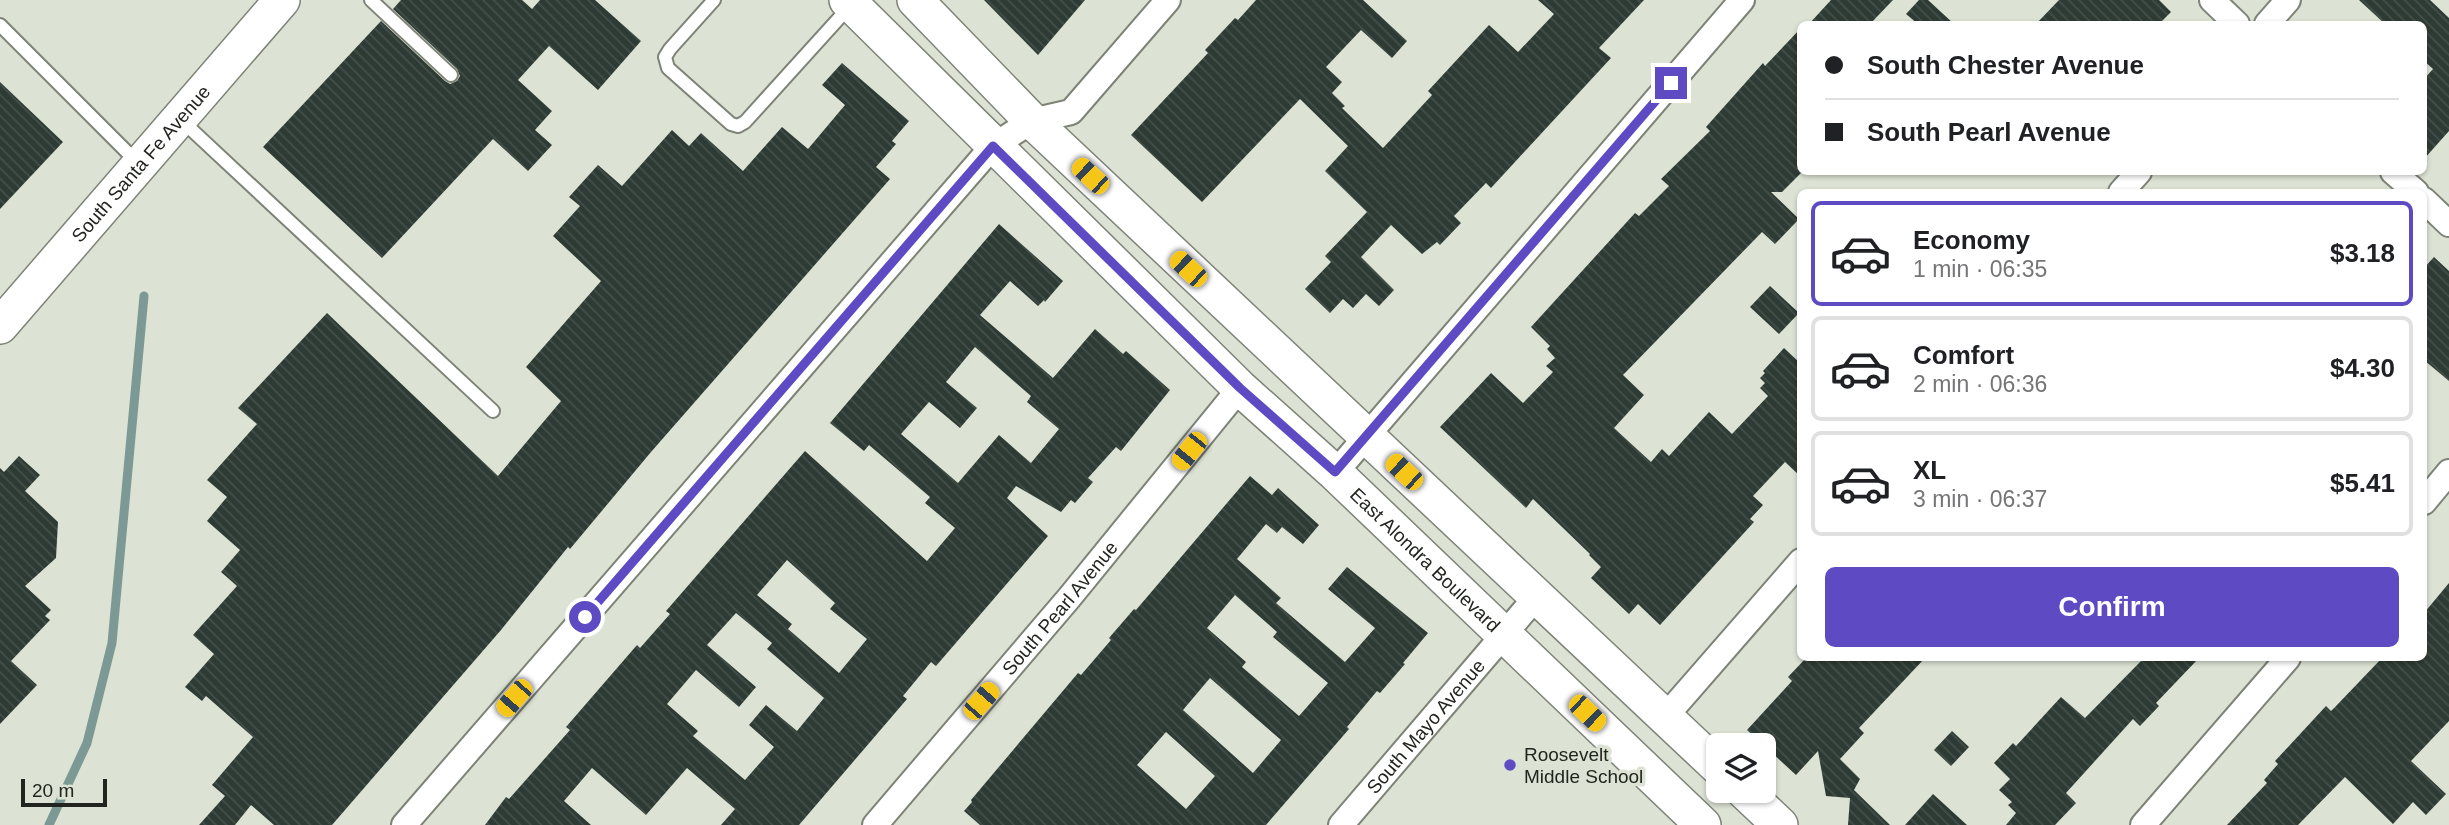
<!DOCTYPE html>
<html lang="en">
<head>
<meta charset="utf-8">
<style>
  body { margin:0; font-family:Helvetica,sans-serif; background:#f6f6f6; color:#202124; height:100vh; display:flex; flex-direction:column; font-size:26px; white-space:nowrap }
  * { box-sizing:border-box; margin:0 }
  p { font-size:23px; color:#757577 }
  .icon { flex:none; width:38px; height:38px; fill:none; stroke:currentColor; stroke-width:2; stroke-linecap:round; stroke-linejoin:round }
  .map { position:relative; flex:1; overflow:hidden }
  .side { position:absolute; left:1797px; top:189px; width:630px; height:472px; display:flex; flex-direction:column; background:#fff; border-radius:10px; box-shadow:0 2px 5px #0004 }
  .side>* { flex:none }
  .hud { position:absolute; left:1797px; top:21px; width:630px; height:154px; border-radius:10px; box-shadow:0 2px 5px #0004; display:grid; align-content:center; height:154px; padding:0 28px; background:#fff }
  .fabs { position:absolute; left:1706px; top:733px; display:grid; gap:14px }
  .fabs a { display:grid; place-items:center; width:70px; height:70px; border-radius:10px; background:#fff; box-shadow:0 2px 5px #0004; font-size:35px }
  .scale { position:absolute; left:21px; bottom:18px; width:86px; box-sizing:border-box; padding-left:7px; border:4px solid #22251f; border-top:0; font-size:19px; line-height:24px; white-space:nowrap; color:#22251f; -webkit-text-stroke:5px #dce3d4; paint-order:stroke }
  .end { position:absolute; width:32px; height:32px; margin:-16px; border:9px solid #5e4bc4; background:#fff; box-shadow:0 0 0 4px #fff }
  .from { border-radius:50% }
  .car { position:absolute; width:21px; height:42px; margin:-21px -10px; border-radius:9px; box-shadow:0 0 5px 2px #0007; background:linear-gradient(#f5c518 24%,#345 0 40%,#f5c518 0 76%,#345 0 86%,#f5c518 0) }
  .hud b { display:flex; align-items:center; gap:24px; height:66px; font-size:26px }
  .hud b+b { border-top:2px solid #e0e0e0 }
  .hud i { width:18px; height:18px; background:#202124 }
  ul { padding:12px 0 0; list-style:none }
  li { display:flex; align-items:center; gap:21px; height:105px; margin:0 14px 10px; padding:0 14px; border:4px solid #e0e0e0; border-radius:10px }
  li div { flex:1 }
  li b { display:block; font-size:26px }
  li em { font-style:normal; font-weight:800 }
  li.active { border-color:#5e4bc4 }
  li>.icon { width:63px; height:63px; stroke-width:1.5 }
  .button { display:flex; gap:14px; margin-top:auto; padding:14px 28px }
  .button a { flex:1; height:80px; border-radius:10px; background:#5e4bc4; color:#fff; font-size:28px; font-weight:800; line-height:80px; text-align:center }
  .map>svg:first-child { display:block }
</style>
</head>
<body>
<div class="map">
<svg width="2449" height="825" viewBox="0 0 2449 825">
  <defs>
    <pattern id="building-back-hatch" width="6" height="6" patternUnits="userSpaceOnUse" patternTransform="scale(1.75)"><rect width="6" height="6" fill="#2e3b34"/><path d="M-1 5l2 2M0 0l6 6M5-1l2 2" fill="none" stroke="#434f48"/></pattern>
  </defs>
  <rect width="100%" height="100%" fill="#dce3d4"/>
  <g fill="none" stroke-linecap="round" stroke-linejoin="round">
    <!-- stream -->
    <path stroke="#7c9995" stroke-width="9" d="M 49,825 L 87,743 L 112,643 L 144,296"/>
  </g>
  <!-- building -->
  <g fill="url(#building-back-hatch)" fill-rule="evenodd">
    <path d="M 401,0 L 522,0 L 532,9 L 540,0 L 595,0 L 641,41 L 598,90 L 549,46 L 518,80 L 552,111 L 535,130 L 552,145 L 528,171 L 493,139 L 382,258 L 263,147 L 381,21 L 445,81 L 450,84 L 457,81 L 460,76 L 457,69 L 393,9 Z"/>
    <path d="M 984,0 L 1085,0 L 1038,55 Z"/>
    <path d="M 1256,0 L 1363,0 L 1407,41 L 1392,58 L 1361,30 L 1326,67 L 1342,82 L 1332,93 L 1345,106 L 1342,108 L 1383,148 L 1432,95 L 1428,91 L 1489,25 L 1518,52 L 1554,14 L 1538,0 L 1644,0 L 1599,48 L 1611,58 L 1491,188 L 1486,183 L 1454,216 L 1461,223 L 1440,245 L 1437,242 L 1422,254 L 1391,225 L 1361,257 L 1394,290 L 1379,306 L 1366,294 L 1353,308 L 1343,299 L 1330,313 L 1305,289 L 1331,262 L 1325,256 L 1367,212 L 1325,171 L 1348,146 L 1300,99 L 1202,202 L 1131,135 L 1208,53 L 1205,50 L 1235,18 L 1238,20 Z"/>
    <path d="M 1831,0 L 1893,0 L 1870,24 L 1809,24 Z"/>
    <path d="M 1919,0 L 1928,0 L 1954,24 L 1918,24 L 1906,14 Z"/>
    <path d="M 2059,0 L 2159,0 L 2171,12 L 2159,24 L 2036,24 Z"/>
    <path d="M 2359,0 L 2430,0 L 2449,18 L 2449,131 L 2424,159 L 2424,79 L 2433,69 L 2424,61 L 2424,24 L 2385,24 Z"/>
    <path d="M 1801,28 L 1801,173 L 1782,192 L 1771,192 L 1799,219 L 1775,244 L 1762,232 L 1623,375 L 1644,395 L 1614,428 L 1651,462 L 1662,449 L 1669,456 L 1709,412 L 1732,434 L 1768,396 L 1760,388 L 1765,383 L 1760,378 L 1765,373 L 1763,371 L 1784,348 L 1801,364 L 1801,477 L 1785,462 L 1753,496 L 1763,505 L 1750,519 L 1754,522 L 1660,625 L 1638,604 L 1629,614 L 1591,578 L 1601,567 L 1589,555 L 1590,554 L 1533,499 L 1526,508 L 1440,427 L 1491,373 L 1523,403 L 1553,372 L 1546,366 L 1555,358 L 1547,349 L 1550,346 L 1531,327 L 1635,213 L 1639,216 L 1669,186 L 1661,179 L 1710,131 L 1706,127 L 1763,63 L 1765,66 Z"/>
    <path d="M 842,63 L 909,121 L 892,141 L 896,144 L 876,167 L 890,179 L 651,452 L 570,549 L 568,547 L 501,630 L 332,825 L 274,825 L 251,805 L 235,825 L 199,825 L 225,796 L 212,785 L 253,737 L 206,696 L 202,701 L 185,687 L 214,654 L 193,635 L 237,586 L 221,572 L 240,550 L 207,521 L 227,497 L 207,480 L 257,424 L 238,408 L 327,313 L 498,476 L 561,401 L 526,367 L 601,281 L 553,236 L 580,206 L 569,197 L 598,165 L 622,186 L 672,130 L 689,146 L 701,133 L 743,171 L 782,127 L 808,149 L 845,105 L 822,85 Z"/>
    <path d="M 0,82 L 63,142 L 0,209 Z"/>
    <path d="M 999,224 L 1063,281 L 1045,302 L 1044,300 L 1038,306 L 1010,281 L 980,315 L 1053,378 L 1095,329 L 1123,354 L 1126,351 L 1170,390 L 1121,451 L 1116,447 L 1088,478 L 1093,482 L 1075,503 L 1071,500 L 1061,512 L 1016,486 L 1007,498 L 1048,536 L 936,666 L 931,662 L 903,696 L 907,699 L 799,825 L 721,825 L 735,809 L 687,768 L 646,815 L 592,768 L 564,801 L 591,825 L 485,825 L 506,797 L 509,799 L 570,730 L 566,727 L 637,645 L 640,648 L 670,614 L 666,611 L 805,451 L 927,561 L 955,528 L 925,503 L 930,497 L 869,445 L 864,451 L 830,423 ZM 975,347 L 1031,396 L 1027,402 L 1059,429 L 1031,463 L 999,435 L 958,483 L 901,434 L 929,402 L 960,428 L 977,408 L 946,382 ZM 787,560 L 835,603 L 830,609 L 867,639 L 839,673 L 788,629 L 792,624 L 757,595 ZM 736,613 L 772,643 L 767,649 L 824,698 L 797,731 L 766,705 L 749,725 L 774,747 L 745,780 L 693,736 L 698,731 L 667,704 L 696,670 L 739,707 L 756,687 L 707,645 Z"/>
    <path d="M 2434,257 L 2449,271 L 2449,381 L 2424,360 L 2424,268 Z"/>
    <path d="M 1770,286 L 1799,313 L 1779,334 L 1750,307 Z"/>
    <path d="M 19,456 L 40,475 L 25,491 L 58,522 L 56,558 L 25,586 L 51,610 L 45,616 L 50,620 L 11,661 L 37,685 L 0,724 L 0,468 L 4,472 Z"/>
    <path d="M 1250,476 L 1272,495 L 1278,488 L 1319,525 L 1303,544 L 1282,527 L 1277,533 L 1266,524 L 1237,559 L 1281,598 L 1276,603 L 1345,662 L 1375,628 L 1328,589 L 1347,567 L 1428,633 L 1403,663 L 1405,664 L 1380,693 L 1377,691 L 1347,727 L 1349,729 L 1266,825 L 980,825 L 964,811 L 972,802 L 971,800 L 1078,673 L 1081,675 L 1111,640 L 1109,638 L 1134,609 L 1136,610 ZM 1235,595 L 1277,632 L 1273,637 L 1328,683 L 1299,716 L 1242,667 L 1246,662 L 1207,628 ZM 1210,678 L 1281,740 L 1253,773 L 1183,710 ZM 1166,732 L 1215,776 L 1186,809 L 1137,765 Z"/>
    <path d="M 2449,583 L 2449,721 L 2411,761 L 2446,794 L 2426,815 L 2413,802 L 2393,824 L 2345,777 L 2298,825 L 2227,825 L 2267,783 L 2264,780 L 2278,764 L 2275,761 L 2326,706 L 2331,711 L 2337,705 L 2382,658 L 2424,658 L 2424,613 Z"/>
    <path d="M 1806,658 L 1925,658 L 1859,728 L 1864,733 L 1840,759 L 1860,779 L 1854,790 L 1890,825 L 1848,825 L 1850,798 L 1826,796 L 1818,751 L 1796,775 L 1747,730 L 1792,681 L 1788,677 Z"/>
    <path d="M 2144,658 L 2199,658 L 2156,703 L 2159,706 L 2140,726 L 2133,719 L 2066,793 L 2076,803 L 2055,825 L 2006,825 L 2016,813 L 2008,805 L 2012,802 L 1999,790 L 2010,779 L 1994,763 L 2013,743 L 2016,746 L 2061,697 L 2085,718 Z"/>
    <path d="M 1952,731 L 1969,747 L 1951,766 L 1934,750 Z"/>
    <path d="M 1933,794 L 1967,825 L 1905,825 Z"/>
  </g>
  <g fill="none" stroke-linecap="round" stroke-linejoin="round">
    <!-- service casing -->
    <g stroke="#7d8376" stroke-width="16">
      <g id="service">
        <path d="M 371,0 L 451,75"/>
        <path d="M 714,0 L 670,49 L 665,57 L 668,68 L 731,124 L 738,126 L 745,122 L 851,5"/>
        <path d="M 0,25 L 137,162"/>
        <path d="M 180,119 L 493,411"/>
      </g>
    </g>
    <!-- minor casing -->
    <g stroke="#7d8376" stroke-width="28">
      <g id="minor">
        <path d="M 2212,0 L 2237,24"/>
        <path d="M 2267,24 L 2288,0"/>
        <path d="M 2393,172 L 2416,192"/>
        <path d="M 2121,192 L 2139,172"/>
        <path d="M 2424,200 L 2449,224"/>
        <path d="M 1335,473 L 1742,0"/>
        <path d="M 2424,502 L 2449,472"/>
        <path d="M 1665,717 L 1801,561"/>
        <path d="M 404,825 L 993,146 L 1032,121 L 1071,112 L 1168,0"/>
        <path id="s1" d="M 875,825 L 1069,598 L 1240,388"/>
        <path id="s2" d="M 1341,825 L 1537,596"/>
        <path d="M 2143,825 L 2288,658"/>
      </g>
    </g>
    <!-- secondary casing -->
    <g stroke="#7d8376" stroke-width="38">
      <g id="secondary">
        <path id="s3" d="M 847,0 L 1240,388 L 1335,473 L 1703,825"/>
        <path d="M 915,0 L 1032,121 L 1718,767"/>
        <path id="s4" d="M 0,326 L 282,0"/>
        <path d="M 1744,791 L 1780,825"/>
      </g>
    </g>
    <!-- service -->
    <use href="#service" stroke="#fff" stroke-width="12"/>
    <!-- minor -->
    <use href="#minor" stroke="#fff" stroke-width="24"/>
    <!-- secondary -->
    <use href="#secondary" stroke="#fff" stroke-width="35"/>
  </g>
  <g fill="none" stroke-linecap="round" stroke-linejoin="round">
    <!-- route -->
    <path stroke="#5e4bc4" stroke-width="9" d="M 585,617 L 993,146 L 1240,388 L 1335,472 L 1671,83"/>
  </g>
  <!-- markers -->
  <circle fill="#5e4bc4" stroke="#dce3d4" stroke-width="2.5" cx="1510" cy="765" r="7"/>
  <g text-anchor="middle" stroke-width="7" stroke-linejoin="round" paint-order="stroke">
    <!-- street labels -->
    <g font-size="19" fill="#22251f" stroke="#dce3d4">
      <text dy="7" stroke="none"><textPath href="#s4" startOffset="215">South Santa Fe Avenue</textPath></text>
      <text dy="7" stroke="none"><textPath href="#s3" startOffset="805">East Alondra Boulevard</textPath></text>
      <text dy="7" stroke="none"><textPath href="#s1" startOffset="285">South Pearl Avenue</textPath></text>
      <text dy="7" stroke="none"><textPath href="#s2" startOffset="130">South Mayo Avenue</textPath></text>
    </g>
    <!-- poi labels -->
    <g font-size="19" fill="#22251f" stroke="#dce3d4" text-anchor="start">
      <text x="1524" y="761">Roosevelt<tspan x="1524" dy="22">Middle School</tspan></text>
    </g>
  </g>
</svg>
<div class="fabs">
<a><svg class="icon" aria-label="layers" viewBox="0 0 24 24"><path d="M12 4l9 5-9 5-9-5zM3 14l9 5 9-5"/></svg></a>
</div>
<div class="scale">20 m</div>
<i class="end from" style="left:585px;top:617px"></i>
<i class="end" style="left:1671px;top:83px"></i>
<i class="car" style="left:1090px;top:176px;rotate:313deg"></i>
<i class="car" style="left:1188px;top:269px;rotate:313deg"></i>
<i class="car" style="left:1189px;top:451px;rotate:219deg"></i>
<i class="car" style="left:1404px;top:472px;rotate:313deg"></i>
<i class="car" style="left:514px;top:698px;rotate:221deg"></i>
<i class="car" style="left:981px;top:701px;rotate:41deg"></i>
<i class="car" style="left:1587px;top:713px;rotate:134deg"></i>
<div class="hud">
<b><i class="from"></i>South Chester Avenue</b>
<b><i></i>South Pearl Avenue</b>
</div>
<section class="side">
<ul>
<li class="active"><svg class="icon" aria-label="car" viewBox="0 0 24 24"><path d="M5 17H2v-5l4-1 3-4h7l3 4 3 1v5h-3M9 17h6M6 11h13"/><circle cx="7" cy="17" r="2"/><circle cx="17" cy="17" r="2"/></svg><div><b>Economy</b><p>1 min · 06:35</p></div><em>$3.18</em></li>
<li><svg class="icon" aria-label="car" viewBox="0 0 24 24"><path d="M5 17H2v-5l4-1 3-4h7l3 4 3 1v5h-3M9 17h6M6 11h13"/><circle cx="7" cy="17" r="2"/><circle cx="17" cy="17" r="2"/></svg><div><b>Comfort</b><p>2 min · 06:36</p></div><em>$4.30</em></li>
<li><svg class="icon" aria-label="car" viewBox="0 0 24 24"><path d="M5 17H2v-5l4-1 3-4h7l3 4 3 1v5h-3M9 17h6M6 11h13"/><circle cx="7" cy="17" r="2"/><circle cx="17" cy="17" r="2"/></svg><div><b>XL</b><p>3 min · 06:37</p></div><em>$5.41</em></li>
</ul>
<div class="button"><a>Confirm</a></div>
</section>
</div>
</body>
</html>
